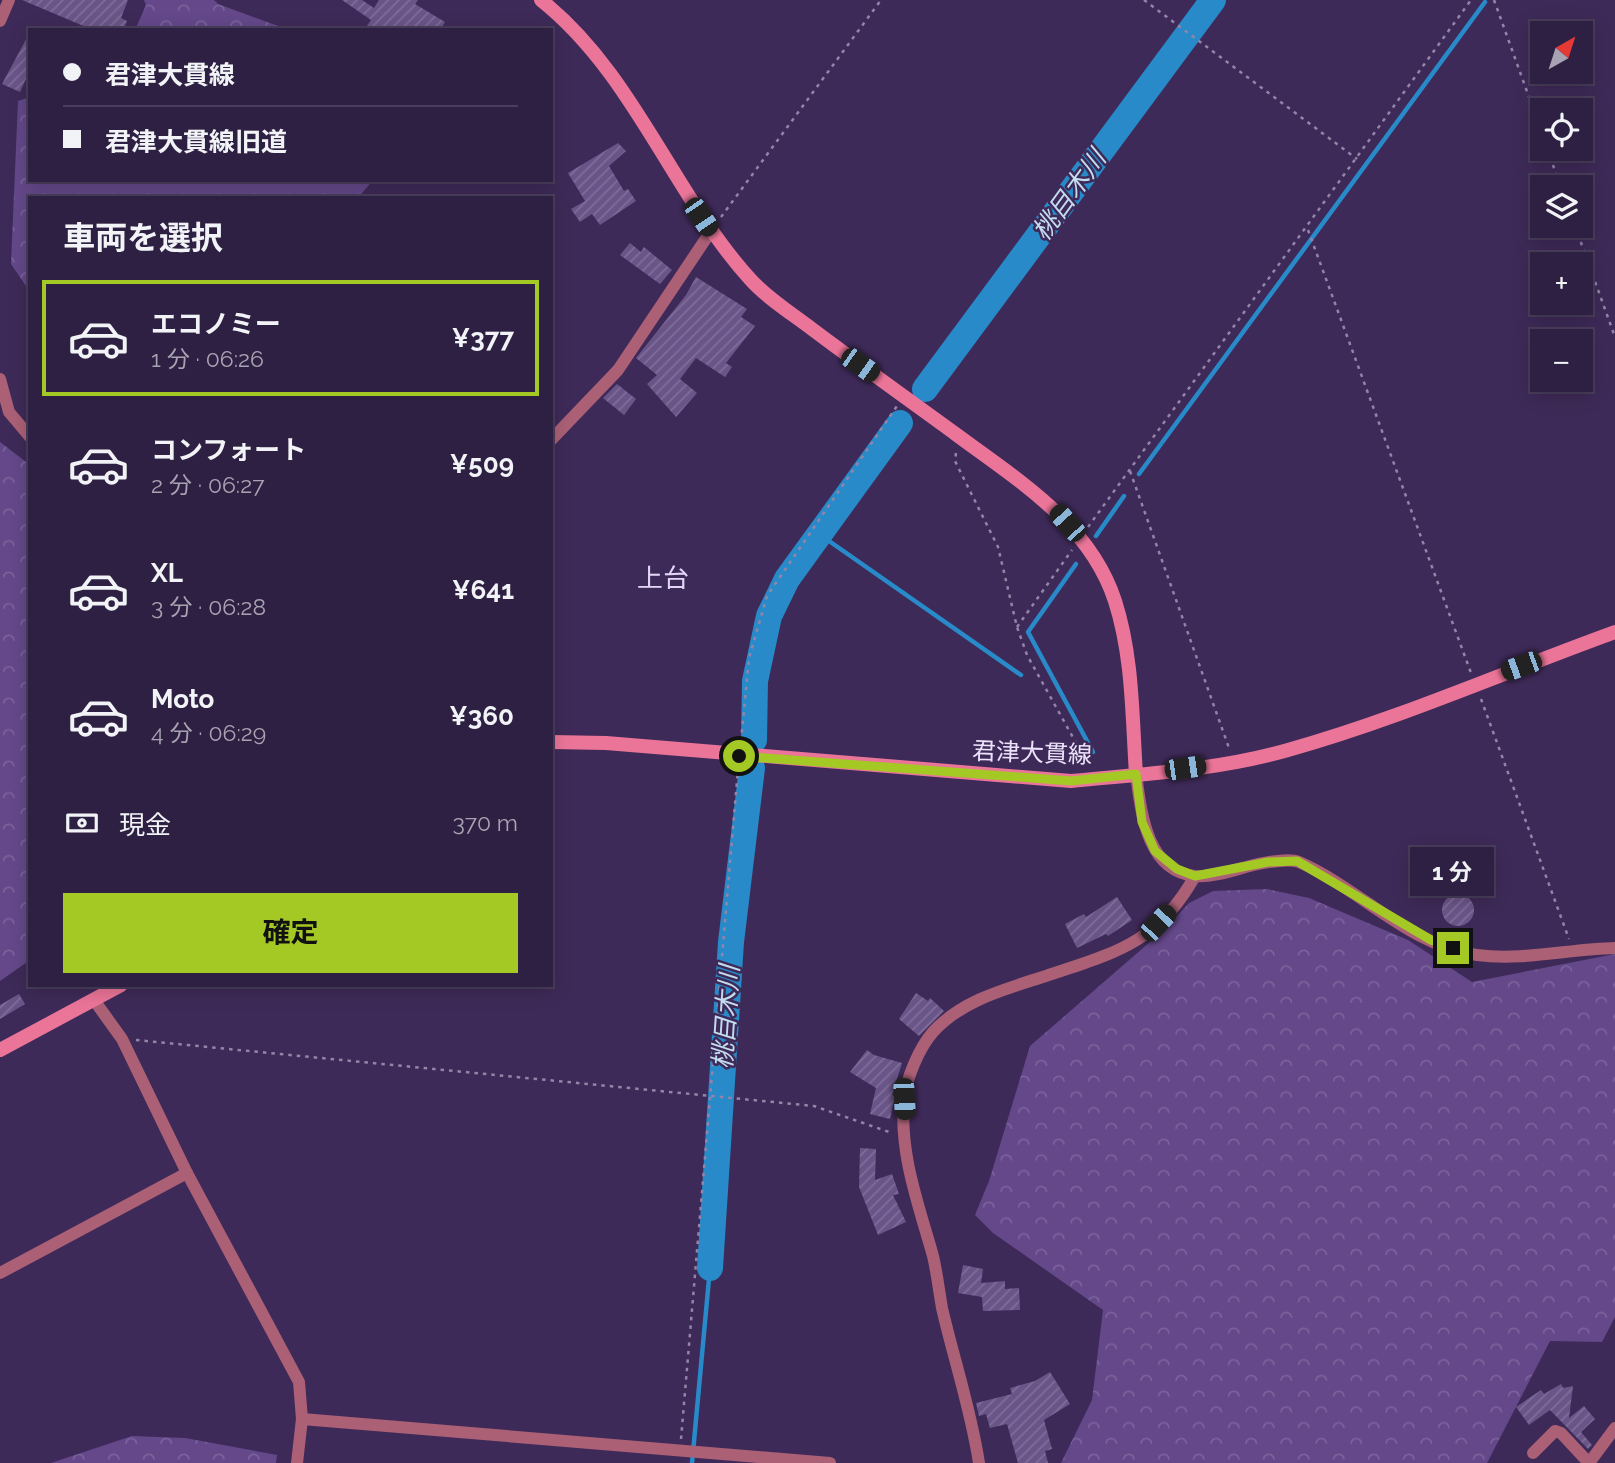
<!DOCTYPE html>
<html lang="ja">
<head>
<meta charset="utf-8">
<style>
  body { margin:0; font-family:Raleway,"Noto Sans JP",sans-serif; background:#3a2d4d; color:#f1f3f6; height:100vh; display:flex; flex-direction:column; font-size:26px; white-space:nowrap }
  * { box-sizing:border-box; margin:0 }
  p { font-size:23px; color:#a7a3b2 }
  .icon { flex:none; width:38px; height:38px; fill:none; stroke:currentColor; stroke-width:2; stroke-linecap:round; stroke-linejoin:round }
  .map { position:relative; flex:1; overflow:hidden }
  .panel { position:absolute; left:28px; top:196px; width:525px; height:791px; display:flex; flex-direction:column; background:#2e2042; border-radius:0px; box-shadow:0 4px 18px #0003,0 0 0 2px #493e5b }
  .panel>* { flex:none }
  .top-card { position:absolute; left:28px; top:28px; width:525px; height:154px; border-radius:0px; box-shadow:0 4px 18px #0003,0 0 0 2px #493e5b; display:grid; align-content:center; height:154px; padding:0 35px; background:#2e2042 }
  .needle { width:46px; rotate:39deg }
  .controls { position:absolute; left:1530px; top:21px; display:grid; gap:14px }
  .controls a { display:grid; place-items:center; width:63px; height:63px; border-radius:0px; background:#2e2042; box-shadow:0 4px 18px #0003,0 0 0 2px #493e5b; font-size:35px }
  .end { position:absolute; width:32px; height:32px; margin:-16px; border:9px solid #a4c824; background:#111; box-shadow:0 0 0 4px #111 }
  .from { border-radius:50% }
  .bubble { position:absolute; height:49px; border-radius:0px; background:#2e2042; box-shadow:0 4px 18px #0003,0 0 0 2px #493e5b; font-size:23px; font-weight:700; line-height:49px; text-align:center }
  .car { position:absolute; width:21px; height:42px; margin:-21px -10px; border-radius:9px; box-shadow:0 0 5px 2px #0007; background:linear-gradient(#222 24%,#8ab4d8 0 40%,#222 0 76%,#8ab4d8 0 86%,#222 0) }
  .top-card b { display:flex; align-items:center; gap:24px; height:66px; font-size:26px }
  .top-card b+b { border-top:2px solid #493e5b }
  .top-card i { width:18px; height:18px; background:#f1f3f6 }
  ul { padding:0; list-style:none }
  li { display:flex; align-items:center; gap:21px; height:116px; margin:0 14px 10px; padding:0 21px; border:4px solid transparent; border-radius:0px }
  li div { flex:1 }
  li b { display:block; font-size:26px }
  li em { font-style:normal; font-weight:700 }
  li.active { border-color:#a4c824 }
  li>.icon { width:63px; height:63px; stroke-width:1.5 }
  h2 { padding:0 35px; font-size:32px; line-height:84px }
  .pay { display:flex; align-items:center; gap:18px; height:77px; padding:0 35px; font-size:26px }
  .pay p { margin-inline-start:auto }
  .action { display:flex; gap:14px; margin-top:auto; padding:14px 35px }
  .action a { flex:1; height:80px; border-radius:0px; background:#a4c824; color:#111; font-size:28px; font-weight:700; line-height:80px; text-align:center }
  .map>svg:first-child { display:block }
</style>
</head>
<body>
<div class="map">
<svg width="1615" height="1463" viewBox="0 0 1615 1463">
  <defs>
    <pattern id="forest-crowns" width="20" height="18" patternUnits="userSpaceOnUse" patternTransform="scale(1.75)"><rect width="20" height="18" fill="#64488a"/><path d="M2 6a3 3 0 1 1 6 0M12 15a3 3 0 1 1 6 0" fill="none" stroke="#7a629b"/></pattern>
    <pattern id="building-hatch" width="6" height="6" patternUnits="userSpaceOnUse" patternTransform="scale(1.75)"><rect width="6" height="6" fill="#6a5588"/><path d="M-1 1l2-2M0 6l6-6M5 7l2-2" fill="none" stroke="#7f6d9a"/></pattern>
  </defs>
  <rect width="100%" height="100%" fill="#3e2a58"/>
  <!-- forest -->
  <g fill="url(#forest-crowns)">
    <path d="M 144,0 L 214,0 L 218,4 L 289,30 L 135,30 L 146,5 Z"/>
    <path d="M 30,97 L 30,180 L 373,180 L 358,198 L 30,198 L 30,292 L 11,264 L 18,101 Z"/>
    <path d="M 0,442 L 30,465 L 30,960 L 0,981 Z"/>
    <path d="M 1267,889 L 1309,898 L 1408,940 L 1472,982 L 1615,954 L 1615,1317 L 1602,1342 L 1550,1341 L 1487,1463 L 1061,1463 L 1092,1400 L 1103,1310 L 993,1233 L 975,1215 L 989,1181 L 1030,1046 L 1165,929 L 1189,903 L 1213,891 Z"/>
    <path d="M 132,1436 L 185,1438 L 277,1455 L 276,1463 L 51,1463 Z"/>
  </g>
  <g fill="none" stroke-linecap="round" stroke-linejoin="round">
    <!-- stream -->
    <g stroke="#288ac8" stroke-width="4.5">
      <path d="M 1139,474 L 1485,2"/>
      <path d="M 819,534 L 1021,675"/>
      <path d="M 1096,536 L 1124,496"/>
      <path d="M 1076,564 L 1028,632 L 1093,752"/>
      <path d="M 692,1463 L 710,1268"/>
    </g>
    <!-- river -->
    <g stroke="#288ac8" stroke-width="26">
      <path d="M 925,389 L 1213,0"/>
      <path d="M 754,740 L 755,681 L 769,616 L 787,579 L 900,423"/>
      <path d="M 710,1268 L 731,942 L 752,768"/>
    </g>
  </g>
  <!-- building -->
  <g fill="url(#building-hatch)">
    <path d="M 22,0 L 128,0 L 121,18 L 127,21 L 123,30 L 93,30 Z"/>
    <path d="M 342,0 L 362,0 L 374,8 L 379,0 L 418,0 L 415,4 L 445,22 L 440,30 L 364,30 L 371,20 Z"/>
    <path d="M 30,32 L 30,70 L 20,92 L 2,84 Z"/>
    <path d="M 618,143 L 626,151 L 609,166 L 624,191 L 628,189 L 636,201 L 600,225 L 592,214 L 580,222 L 571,209 L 585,201 L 568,173 Z"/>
    <path d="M 630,243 L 641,252 L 644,247 L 672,270 L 660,284 L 620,255 Z"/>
    <path d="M 696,277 L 747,309 L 741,317 L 755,326 L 726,363 L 732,367 L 725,377 L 696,358 L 680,379 L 697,393 L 676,417 L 647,384 L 657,375 L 636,358 L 686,295 Z"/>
    <path d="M 617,384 L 636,399 L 624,415 L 603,398 Z"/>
    <circle cx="1458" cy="910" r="16"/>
    <path d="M 1117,897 L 1132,920 L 1108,936 L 1106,934 L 1077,948 L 1065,924 L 1084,914 L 1086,917 Z"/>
    <path d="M 916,993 L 928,1001 L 930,998 L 944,1011 L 919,1036 L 899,1019 Z"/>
    <path d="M 19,994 L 25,1004 L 0,1019 L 0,1005 Z"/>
    <path d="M 867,1050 L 874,1055 L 902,1063 L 892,1095 L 895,1096 L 890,1119 L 870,1114 L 876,1088 L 850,1072 Z"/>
    <path d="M 860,1148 L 876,1149 L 875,1180 L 892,1174 L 899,1194 L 893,1195 L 906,1222 L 878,1235 L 859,1187 Z"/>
    <path d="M 963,1265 L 983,1269 L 981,1283 L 1005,1281 L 1005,1289 L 1019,1288 L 1020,1310 L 983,1311 L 982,1297 L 958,1293 Z"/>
    <path d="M 1050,1372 L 1070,1404 L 1044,1420 L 1052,1449 L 1045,1451 L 1048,1463 L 1018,1463 L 1007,1424 L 990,1428 L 986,1414 L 979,1416 L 976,1403 L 1012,1394 L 1010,1388 L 1035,1381 Z"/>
    <path d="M 1561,1384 L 1563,1388 L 1573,1386 L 1569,1418 L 1584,1406 L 1595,1419 L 1581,1432 L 1592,1445 L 1588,1449 L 1550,1410 L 1529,1425 L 1516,1407 L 1541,1390 L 1544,1394 Z"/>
  </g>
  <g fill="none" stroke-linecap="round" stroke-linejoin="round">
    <!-- path -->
    <g stroke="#9385a8" stroke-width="2.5" stroke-dasharray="3.5 5" stroke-linecap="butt">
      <path d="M 1144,0 L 1357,159"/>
      <path d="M 1494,0 L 1542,133"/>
      <path d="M 1547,149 L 1561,187"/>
      <path d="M 721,217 L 881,0"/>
      <path d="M 1575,226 L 1615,337"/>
      <path d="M 1308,230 L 1471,673"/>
      <path d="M 956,453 L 955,461 L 998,547 L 1017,627 L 1027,655 L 1085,759"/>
      <path d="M 1130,471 L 1229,748"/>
      <path d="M 1088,527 L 1471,0"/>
      <path d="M 1017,627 L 1072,550"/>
      <path d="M 1481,699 L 1569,939"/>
      <path d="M 741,741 L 749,658 L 767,596 L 897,406"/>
      <path d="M 136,1040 L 814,1106 L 892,1133"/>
      <path d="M 681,1439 L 738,769"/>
    </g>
    <!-- street -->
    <g stroke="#ab6076" stroke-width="12">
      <path d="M 0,21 L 9,0"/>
      <path d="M 0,379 L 9,412 L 30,437"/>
      <path d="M 551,440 L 618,370 L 711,231"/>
      <path d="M 1136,774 C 1141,811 1146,871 1195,876 C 1214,878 1239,868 1258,864 C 1269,862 1289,858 1299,862 C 1359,888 1411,947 1477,955 C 1523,961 1569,949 1615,948"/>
      <path d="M 94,1000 L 122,1039 L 187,1173 L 299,1382 L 302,1419 L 297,1463"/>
      <path d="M 0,1273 L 187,1173"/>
      <path d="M 302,1419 L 830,1463"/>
      <path d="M 1533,1453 L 1555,1431 L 1561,1433 L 1589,1463 L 1615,1428"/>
      <path d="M 979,1463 C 971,1410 954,1360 942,1308 C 939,1291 937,1273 933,1256 C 919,1206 899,1153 904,1100 C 906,1079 919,1048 933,1032 C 962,1000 1006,989 1046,976 C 1114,953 1157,944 1195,876"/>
    </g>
    <!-- secondary -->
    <g stroke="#eb7599" stroke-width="14">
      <path d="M 541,0 C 634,74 672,193 750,279 C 767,298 791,313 812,329 C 860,365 909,400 957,435 C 1019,481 1090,524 1115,601 C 1133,657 1132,716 1136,774"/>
      <path d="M 551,742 L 606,743 L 1071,781 C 1143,774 1219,770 1288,750 C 1399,719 1507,671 1615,632"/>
      <path d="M 0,1050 L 121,985"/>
    </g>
  </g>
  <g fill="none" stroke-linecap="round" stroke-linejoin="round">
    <!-- route -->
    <path stroke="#a4c824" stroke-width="9" d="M 739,756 L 1071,781 L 1136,774 L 1142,822 L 1155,851 L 1177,869 L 1195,876 L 1268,862 L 1297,861 L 1431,940 L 1453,948"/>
  </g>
  <g text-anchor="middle" stroke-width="5" stroke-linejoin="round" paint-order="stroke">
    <!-- street labels -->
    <g font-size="24" fill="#ece3fb" stroke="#3e2a58">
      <text transform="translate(1032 753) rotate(2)" y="8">君津大貫線</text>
    </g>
    <!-- water labels -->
    <g font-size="26" font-style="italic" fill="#c2dbee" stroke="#3e2a58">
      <text transform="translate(1069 195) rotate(-54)" y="9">桃目木川</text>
      <text transform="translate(726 1017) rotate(-86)" y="9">桃目木川</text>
    </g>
    <!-- neighbourhood labels -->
    <g font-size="26" fill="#e2d5f8" stroke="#3e2a58">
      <text x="663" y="587">上台</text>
    </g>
  </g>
</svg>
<div class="controls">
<a><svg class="needle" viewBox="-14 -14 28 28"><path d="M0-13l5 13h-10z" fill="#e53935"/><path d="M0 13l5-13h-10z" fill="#a7a3b2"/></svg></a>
<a><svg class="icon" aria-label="locate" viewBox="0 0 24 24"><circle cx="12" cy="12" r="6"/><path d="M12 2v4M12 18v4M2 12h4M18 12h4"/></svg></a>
<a><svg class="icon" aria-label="layers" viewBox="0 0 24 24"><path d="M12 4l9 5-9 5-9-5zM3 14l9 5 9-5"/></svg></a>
<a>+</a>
<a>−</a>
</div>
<i class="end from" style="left:739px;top:756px"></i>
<i class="end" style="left:1453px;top:948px"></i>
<div class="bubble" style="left:1410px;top:847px;width:84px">1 分</div>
<i class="car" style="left:701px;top:217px;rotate:146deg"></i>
<i class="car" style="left:860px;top:365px;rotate:125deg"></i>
<i class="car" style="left:1067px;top:523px;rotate:318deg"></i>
<i class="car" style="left:1521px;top:666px;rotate:250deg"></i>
<i class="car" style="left:1185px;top:768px;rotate:82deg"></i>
<i class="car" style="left:1158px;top:923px;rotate:43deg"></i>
<i class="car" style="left:904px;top:1099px;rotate:177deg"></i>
<div class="top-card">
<b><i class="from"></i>君津大貫線</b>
<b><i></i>君津大貫線旧道</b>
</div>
<section class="panel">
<h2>車両を選択</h2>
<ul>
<li class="active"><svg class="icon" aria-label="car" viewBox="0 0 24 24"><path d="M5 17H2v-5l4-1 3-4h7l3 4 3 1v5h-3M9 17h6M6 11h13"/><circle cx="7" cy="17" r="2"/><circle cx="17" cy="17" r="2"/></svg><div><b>エコノミー</b><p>1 分 · 06:26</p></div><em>¥377</em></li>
<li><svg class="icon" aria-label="car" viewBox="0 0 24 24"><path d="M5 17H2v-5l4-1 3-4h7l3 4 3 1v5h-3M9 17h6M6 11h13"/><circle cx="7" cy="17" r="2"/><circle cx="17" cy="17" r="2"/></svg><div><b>コンフォート</b><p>2 分 · 06:27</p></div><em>¥509</em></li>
<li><svg class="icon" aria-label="car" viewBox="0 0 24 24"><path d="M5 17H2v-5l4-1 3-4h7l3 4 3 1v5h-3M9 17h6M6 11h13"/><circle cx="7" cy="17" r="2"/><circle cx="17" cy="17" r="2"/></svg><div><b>XL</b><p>3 分 · 06:28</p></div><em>¥641</em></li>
<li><svg class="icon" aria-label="car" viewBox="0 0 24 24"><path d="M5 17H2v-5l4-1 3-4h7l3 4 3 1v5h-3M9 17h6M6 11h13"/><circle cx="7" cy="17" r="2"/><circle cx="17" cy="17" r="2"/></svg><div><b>Moto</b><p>4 分 · 06:29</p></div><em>¥360</em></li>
</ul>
<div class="pay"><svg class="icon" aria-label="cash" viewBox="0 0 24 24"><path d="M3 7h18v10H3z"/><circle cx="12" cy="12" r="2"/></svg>現金<p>370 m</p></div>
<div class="action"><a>確定</a></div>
</section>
</div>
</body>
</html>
